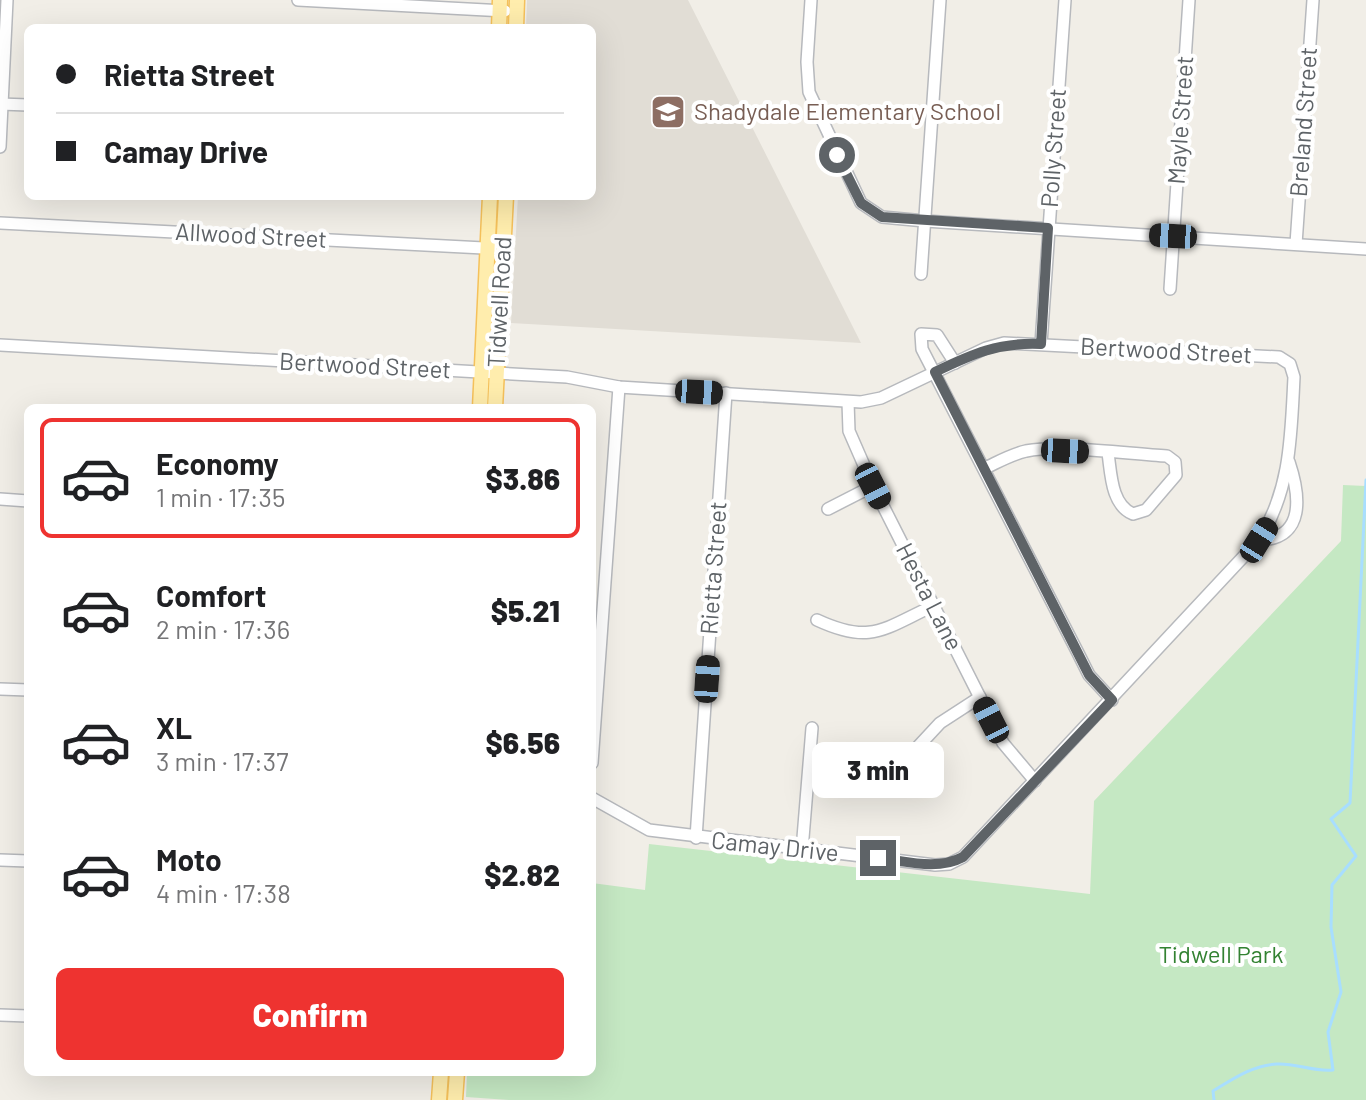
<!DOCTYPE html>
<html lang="en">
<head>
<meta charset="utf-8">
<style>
  body { margin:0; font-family:Barlow,sans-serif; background:#f6f6f6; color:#202124; height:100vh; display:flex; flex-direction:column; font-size:30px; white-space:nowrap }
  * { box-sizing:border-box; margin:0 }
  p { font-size:26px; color:#757577 }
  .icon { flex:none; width:44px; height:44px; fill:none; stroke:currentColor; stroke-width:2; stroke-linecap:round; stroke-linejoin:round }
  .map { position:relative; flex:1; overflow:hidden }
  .drawer { position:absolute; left:24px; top:404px; width:572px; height:672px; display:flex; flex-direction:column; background:#fff; border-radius:12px; box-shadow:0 8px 32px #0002 }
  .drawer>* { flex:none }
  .top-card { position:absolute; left:24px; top:24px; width:572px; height:176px; border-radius:12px; box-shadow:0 8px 32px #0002; display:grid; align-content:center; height:176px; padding:0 32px; background:#fff }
  .end { position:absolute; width:36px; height:36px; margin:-18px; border:10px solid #5e6367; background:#fff; box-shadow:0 0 0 4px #fff }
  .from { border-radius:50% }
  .bubble { position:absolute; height:56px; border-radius:12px; background:#fff; box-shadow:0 8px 32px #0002; font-size:26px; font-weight:800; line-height:56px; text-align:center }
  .car { position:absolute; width:24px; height:48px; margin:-24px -12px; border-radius:10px; box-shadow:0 0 6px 2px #0007; background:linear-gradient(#222 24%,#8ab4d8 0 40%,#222 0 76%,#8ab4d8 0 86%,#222 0) }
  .top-card b { display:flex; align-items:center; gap:28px; height:76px; font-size:30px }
  .top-card b+b { border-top:2px solid #e0e0e0 }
  .top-card i { width:20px; height:20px; background:#202124 }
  ul { padding:14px 0 0; list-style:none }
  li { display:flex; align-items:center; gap:24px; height:120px; margin:0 16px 12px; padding:0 16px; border:4px solid transparent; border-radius:12px }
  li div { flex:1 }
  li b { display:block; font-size:30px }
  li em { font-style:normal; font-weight:800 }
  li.on { border-color:#ee3330 }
  li>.icon { width:72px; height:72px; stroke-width:1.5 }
  .action { display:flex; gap:16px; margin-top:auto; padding:16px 32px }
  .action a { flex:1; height:92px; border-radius:12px; background:#ee3330; color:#fff; font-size:32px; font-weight:800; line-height:92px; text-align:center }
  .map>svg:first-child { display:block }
</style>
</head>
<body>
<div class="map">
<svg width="1366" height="1100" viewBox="0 0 1366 1100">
  <rect width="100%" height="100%" fill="#f1eee7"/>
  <!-- education -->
  <path fill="#e1ddd5" d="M 527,0 L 688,0 L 861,343 L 511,323 L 518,196 L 592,196 L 592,28 L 526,28 Z"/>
  <!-- park -->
  <path fill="#c5e8c3" d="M 1343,485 L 1366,486 L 1366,1100 L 509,1100 L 466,1097 L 467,1072 L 592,1072 L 592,883 L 645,890 L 649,844 L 1090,894 L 1094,801 L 1341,541 Z"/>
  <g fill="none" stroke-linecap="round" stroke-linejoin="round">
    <!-- stream -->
    <path stroke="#a8deff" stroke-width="3" d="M 1214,1100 L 1213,1091 C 1233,1079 1253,1065 1277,1064 C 1296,1063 1313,1072 1333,1070 L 1328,1032 L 1341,992 L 1331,927 L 1332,885 L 1356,856 L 1331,819 L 1350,803 L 1366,480"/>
    <!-- minor casing -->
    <g stroke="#b7b9bd" stroke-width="14">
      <g id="minor">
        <path d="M 298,0 L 505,11"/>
        <path d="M 811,0 L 807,62 L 809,92 L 861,203 L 882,217 L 925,221 L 1366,249"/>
        <path d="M 0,104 L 28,105"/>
        <path d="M 0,147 L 7,0"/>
        <path d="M 0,223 L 503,249"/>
        <path d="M 1296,244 L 1313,0"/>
        <path d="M 921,274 L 940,0"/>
        <path d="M 1170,289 L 1189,0"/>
        <path d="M 1041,344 L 1065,0"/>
        <path d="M 0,345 L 567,377 L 619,387 L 861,402 L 881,398 L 986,348 L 1004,343 L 1279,357 L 1290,364 L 1294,377 C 1291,435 1291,489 1259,540 L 963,857 L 949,864 L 935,865 L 649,830 L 592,798"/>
        <path d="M 955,363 L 937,335 L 921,334 L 922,349 L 1078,653 L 1089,675 L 1112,700"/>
        <path d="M 848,402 L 849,431 L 873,486 L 1003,743 L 1035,781"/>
        <path d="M 985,468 C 998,462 1012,454 1026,451 C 1063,444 1128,454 1167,456 L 1175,462 L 1176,475 L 1146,510 L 1133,514 C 1111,505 1111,473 1108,453"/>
        <path d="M 0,499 L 28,501"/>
        <path d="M 828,509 L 873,486"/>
        <path d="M 1259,540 C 1306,539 1300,495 1289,462"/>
        <path d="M 817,620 C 871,645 883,629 933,606"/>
        <path d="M 0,689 L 28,690"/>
        <path d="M 914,751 L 940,723 L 980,697"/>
        <path d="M 592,763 L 619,387"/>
        <path d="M 696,838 L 726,393"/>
        <path d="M 802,850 L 812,728"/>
        <path d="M 0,860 L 28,861"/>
        <path d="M 0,1015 L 28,1016"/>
      </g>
    </g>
    <!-- major casing -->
    <g stroke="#f5c15b" stroke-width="17">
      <g id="major">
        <path d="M 499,28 L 500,0"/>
        <path d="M 516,28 L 517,0"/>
        <path d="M 480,408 L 490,196"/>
        <path d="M 495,408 L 506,196"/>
        <path d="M 439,1100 L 441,1072"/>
        <path d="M 455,1100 L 457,1072"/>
      </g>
    </g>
    <!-- minor -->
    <use href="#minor" stroke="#fff" stroke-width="11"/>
    <!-- major -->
    <use href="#major" stroke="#ffedad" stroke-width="14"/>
  </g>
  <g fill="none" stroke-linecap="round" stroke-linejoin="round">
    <!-- route -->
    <path stroke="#5e6367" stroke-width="10" d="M 837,155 L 861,203 L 882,217 L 1048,228 L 1041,344 C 999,342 972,354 935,372 L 1089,675 L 1112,700 L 963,857 C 937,871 906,861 878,858"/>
  </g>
  <!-- icons -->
  <defs>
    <g id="school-square" transform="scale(1.8)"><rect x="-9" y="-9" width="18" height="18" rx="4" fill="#8d6e63" stroke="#fff"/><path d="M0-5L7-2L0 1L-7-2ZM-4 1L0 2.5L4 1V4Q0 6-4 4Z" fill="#fff"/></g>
  </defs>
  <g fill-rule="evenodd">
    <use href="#school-square" x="668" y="112"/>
  </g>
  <g text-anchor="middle" stroke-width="8" stroke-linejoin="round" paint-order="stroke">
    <!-- education labels -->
    <g font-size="24" fill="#785e54" stroke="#fff" text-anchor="start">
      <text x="694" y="120">Shadydale Elementary School</text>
    </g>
    <!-- street labels -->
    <g font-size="24" fill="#5e6367" stroke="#fff">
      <text transform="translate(1181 120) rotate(-86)" y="8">Mayle Street</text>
      <text transform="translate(1304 122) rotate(-86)" y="8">Breland Street</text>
      <text transform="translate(1054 148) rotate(-86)" y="8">Polly Street</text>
      <text transform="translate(251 236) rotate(3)" y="8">Allwood Street</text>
      <text transform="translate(500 302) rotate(-87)" y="8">Tidwell Road</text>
      <text transform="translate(1166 351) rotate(3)" y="8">Bertwood Street</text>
      <text transform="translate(365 366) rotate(3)" y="8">Bertwood Street</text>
      <text transform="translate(714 568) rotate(-86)" y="8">Rietta Street</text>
      <text transform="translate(929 597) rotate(63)" y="8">Hesta Lane</text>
      <text transform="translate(775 847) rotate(6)" y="8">Camay Drive</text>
    </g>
    <!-- park labels -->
    <g font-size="24" fill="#338232" stroke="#fff">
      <text x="1221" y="963">Tidwell Park</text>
    </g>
  </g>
</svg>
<i class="end from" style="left:837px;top:155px"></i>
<i class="end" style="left:878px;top:858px"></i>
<div class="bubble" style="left:812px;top:742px;width:132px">3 min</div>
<i class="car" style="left:1173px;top:236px;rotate:273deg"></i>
<i class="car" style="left:699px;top:392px;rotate:93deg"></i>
<i class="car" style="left:1065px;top:451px;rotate:93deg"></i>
<i class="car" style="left:873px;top:486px;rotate:153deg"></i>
<i class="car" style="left:1259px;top:540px;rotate:32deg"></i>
<i class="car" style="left:707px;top:679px;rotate:4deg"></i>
<i class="car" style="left:991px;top:720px;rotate:333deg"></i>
<div class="top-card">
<b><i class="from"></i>Rietta Street</b>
<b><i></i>Camay Drive</b>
</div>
<section class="drawer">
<ul>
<li class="on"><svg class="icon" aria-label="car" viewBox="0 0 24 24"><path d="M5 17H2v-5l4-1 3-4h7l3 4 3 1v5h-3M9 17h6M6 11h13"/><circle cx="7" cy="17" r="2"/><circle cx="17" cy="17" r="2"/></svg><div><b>Economy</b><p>1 min · 17:35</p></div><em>$3.86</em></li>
<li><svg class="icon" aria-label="car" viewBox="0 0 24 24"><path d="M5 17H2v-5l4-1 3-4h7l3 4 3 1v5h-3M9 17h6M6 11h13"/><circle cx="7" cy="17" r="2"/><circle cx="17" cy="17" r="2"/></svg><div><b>Comfort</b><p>2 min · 17:36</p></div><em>$5.21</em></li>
<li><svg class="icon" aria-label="car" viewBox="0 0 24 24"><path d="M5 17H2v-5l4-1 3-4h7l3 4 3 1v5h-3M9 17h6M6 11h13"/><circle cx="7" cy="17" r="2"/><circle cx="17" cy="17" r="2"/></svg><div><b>XL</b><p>3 min · 17:37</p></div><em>$6.56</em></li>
<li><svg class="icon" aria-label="car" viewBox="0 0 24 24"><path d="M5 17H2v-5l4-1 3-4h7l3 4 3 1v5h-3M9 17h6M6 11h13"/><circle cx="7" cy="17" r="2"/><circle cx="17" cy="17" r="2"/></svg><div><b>Moto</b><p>4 min · 17:38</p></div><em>$2.82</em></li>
</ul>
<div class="action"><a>Confirm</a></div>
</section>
</div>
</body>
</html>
